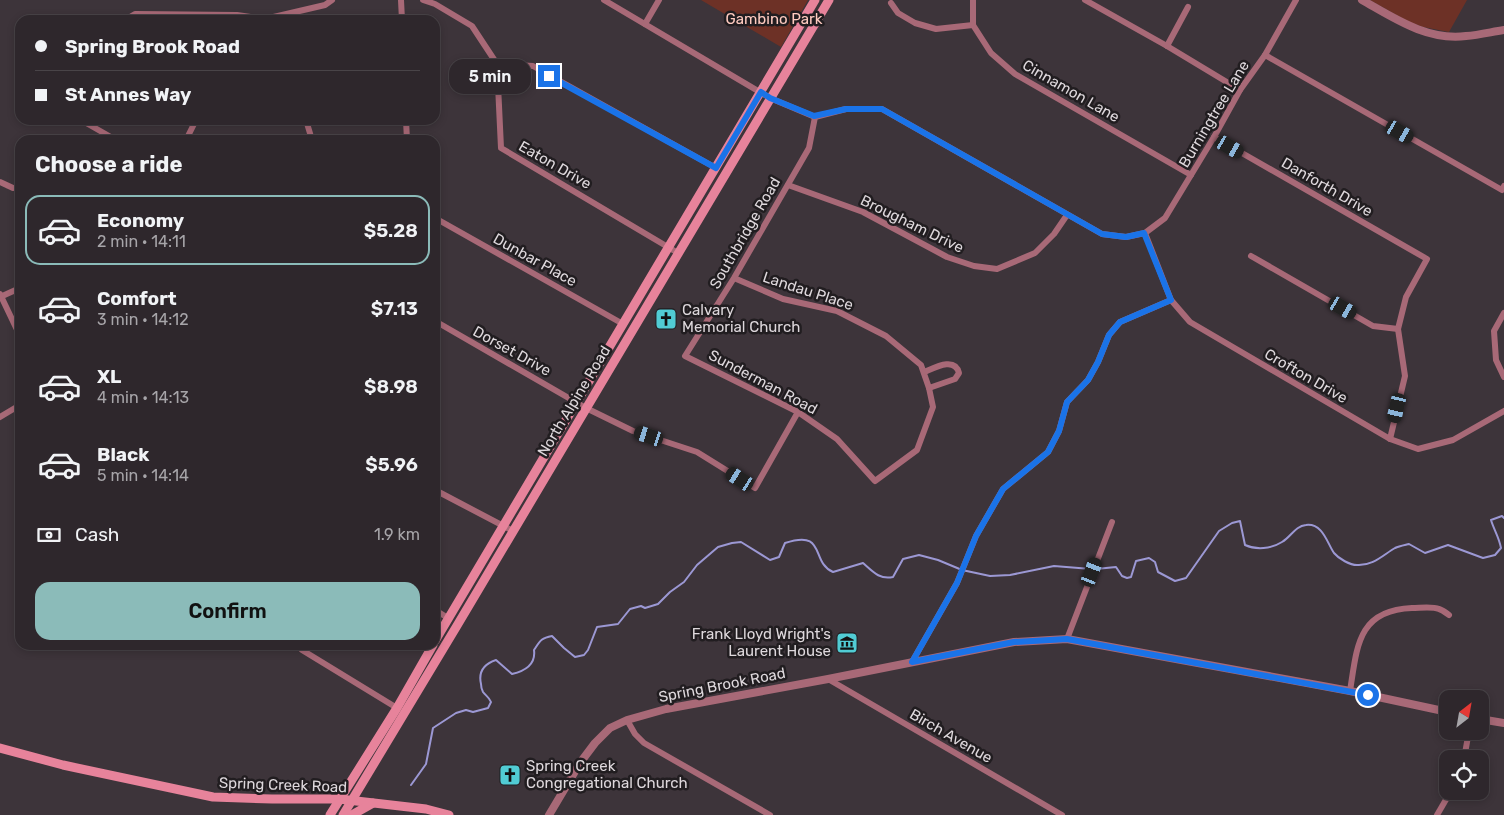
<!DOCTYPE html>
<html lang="en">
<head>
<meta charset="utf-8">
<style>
  body { margin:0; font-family:Rubik,sans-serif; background:#362f34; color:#f1f3f6; height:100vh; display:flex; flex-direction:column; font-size:19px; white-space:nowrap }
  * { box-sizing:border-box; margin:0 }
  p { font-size:16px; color:#a7a5a9 }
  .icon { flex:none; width:28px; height:28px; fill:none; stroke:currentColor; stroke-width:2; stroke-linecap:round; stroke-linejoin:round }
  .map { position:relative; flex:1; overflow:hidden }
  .sheet { position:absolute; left:15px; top:135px; width:425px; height:515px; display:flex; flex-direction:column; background:#2e272c; border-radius:15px; box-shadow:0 2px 8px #0003,0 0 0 1px #494448 }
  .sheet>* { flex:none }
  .top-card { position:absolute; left:15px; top:15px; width:425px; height:110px; border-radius:15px; box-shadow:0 2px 8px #0003,0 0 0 1px #494448; display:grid; align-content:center; height:110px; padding:0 20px; background:#2e272c }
  .needle { width:32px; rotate:31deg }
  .controls { position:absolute; left:1439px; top:690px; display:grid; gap:10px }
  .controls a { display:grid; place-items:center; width:50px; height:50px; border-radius:10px; background:#2e272c; box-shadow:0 2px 8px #0003,0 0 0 1px #494448; font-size:25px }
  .end { position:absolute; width:22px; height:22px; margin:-11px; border:6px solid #1a73e8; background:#fff; box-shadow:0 0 0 2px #fff }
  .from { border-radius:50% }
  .bubble { position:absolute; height:35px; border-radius:15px; background:#2e272c; box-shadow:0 2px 8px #0003,0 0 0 1px #494448; font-size:16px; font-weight:600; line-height:35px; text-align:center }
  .car { position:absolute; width:15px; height:30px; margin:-15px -8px; border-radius:6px; box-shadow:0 0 4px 1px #0007; background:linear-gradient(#222 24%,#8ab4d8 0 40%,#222 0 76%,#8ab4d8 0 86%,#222 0) }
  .top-card b { display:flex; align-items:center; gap:18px; height:48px; font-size:19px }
  .top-card b+b { border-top:1px solid #494448 }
  .top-card i { width:12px; height:12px; background:#f1f3f6 }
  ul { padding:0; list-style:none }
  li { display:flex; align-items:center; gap:15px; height:70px; margin:0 10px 8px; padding:0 10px; border:2px solid transparent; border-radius:15px }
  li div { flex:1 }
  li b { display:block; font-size:19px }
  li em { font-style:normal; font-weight:600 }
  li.on { border-color:#8bbbb9 }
  li>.icon { width:45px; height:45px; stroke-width:1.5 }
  h2 { padding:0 20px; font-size:22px; line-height:60px }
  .pay { display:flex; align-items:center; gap:12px; height:55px; padding:0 20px; font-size:19px }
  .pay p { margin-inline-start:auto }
  .action { display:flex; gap:10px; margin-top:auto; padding:10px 20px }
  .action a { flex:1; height:58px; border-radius:15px; background:#8bbbb9; color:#111; font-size:20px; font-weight:600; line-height:58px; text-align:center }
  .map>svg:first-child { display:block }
</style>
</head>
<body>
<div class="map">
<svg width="1504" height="815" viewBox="0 0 1504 815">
  <rect width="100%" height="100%" fill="#3d343a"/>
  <!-- green -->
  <g fill="#6d3126">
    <path d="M 701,0 L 808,0 L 781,47 Z"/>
    <path d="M 1370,0 L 1467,0 L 1449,32 L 1423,27 L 1407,21 Z"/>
  </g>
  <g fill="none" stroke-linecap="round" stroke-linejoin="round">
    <!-- stream -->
    <g stroke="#9c98d4" stroke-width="2">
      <path d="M 1096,569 L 1116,567 L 1122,576 L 1127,578 L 1131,577 L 1136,561 L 1149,558 L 1155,562 L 1158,572 L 1175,581 L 1186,578 L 1219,531 L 1232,523 L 1240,521 L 1245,545 C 1256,550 1271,549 1282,542 C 1291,537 1295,526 1306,525 C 1323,523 1327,543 1334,553 C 1339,559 1350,565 1357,565 C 1373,566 1383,555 1395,548 C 1399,546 1405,545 1409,544 L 1425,553 L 1448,545 L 1483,558 L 1495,555 L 1501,548 C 1499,537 1494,530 1491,520 L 1502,516 L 1504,518"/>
      <path d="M 411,785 L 426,764 L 433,728 L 456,713 L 466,710 L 473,712 L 488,708 L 491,702 C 489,697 486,696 483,692 C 482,690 481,686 481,684 C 478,671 484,664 496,660 L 512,674 C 525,671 536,665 534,650 C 540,641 541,638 552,636 L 564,648 L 575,657 L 584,655 L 588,650 L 597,627 L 618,624 L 630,609 L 641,606 L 645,608 L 658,604 L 670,592 L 684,582 L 697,565 L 718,547 L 732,543 L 741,542 L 770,560 L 779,557 L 785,543 C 827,529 810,562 833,572 L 863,563 C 873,572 880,580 893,577 L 903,559 L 919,555 L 938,560 L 962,570 L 990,576 L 1010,575 L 1054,566 L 1091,569"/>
    </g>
    <!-- minor -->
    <g stroke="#a86977" stroke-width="6">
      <path d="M 401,0 L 402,20"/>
      <path d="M 423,0 L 435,4 L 472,26 L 497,64 L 501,148 L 678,253"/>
      <path d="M 604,0 L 770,98 L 815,117 L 846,109 L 882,109 L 1102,234 L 1126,237 L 1145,233 L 1165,218 L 1214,137 L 1240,90 L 1265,55 L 1296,0"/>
      <path d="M 973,0 L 973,25 L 991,53 L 1015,74 L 1191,175"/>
      <path d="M 1085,0 L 1167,46 L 1240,90"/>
      <path d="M 891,3 L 898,13 L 915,23 L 936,29 L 973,25"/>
      <path d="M 125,20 L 135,14 L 237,15 L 265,19 L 325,5 L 332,0"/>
      <path d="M 645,24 L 659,0"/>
      <path d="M 1167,46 L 1188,7"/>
      <path d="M 1265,55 L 1502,190 L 1504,186"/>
      <path d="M 497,64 L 533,66 L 716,168"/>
      <path d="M 81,120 L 116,140"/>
      <path d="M 306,120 L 312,140"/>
      <path d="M 406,120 L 407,140"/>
      <path d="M 1214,137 L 1427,259 L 1406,297 L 1398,329 L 1405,376 L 1390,439"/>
      <path d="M 186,140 L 196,120"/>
      <path d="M 0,182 L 13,188"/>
      <path d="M 788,185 L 863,212 L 947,257 L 974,266 L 997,269 L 1035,253 L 1054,234 L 1067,215"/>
      <path d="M 435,218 L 623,324"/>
      <path d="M 1145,233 L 1171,300 L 1190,322 L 1390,439 L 1418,449 L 1453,440 L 1504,411"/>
      <path d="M 1251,256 L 1373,326 L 1398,329"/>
      <path d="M 734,278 L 783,299 L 837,311 L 886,336 L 921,365 L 929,388 L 933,407 L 917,450 L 875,481 L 837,439 L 798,412 L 685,356 L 734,278 L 809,148 L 815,117"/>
      <path d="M 0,294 L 20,336"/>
      <path d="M 0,297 L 20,288"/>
      <path d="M 1504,313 L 1494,331 L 1496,360 L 1504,377"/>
      <path d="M 435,321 L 586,408 L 633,431 L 697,452 L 755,488 L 798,412"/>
      <path d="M 924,372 C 934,368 955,356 959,373 L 955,379 L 929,388"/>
      <path d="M 0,417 L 20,405"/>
      <path d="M 435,490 L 513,531"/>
      <path d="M 435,610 L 448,618"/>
      <path d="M 1067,639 L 1112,522"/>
      <path d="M 302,650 L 397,708"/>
      <path d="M 912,662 L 957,583 L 976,536 L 1003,489 L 1048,452 L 1059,431 L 1067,402 L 1088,380 L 1098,362 L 1109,335 L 1120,322 L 1171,300"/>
      <path d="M 828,679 L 1062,815"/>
      <path d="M 1350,691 C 1357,648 1357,610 1412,608 C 1420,608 1432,606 1439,609 C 1443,610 1446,613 1449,615"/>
      <path d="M 627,720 L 635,734 L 644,743 L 770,815"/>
      <path d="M 1464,759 L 1469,731"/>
      <path d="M 1437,815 L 1451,791"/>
    </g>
    <!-- tertiary -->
    <g stroke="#a86977" stroke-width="8">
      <path d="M 1362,0 C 1394,18 1427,41 1466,36 C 1479,35 1491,32 1504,30"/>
      <path d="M 1480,719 L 1504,723"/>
      <path d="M 549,815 L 580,763 L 595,743 L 610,728 L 627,720 L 666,709 L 828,679 L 1014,642 L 1067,639 L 1350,691 L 1448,712"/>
    </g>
    <!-- secondary -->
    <g stroke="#e7839b" stroke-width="9">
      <path d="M 435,641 L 815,0"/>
      <path d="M 0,748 L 63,765 L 213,797 L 272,799 L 339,799 L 426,809 L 449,815"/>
      <path d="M 330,815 L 397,708 L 433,645"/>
      <path d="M 343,815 L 458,624 L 829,0"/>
      <path d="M 352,815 L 373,803"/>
    </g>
  </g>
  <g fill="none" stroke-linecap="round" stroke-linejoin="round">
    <!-- route -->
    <path stroke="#1a73e8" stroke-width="6" d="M 549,76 L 716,168 L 761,92 L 770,98 L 814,116 L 846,109 L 882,109 L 1102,234 L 1126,237 L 1144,233 L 1171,300 L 1120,322 L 1109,335 L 1098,362 L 1088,380 L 1067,402 L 1059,431 L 1048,452 L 1003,489 L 976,536 L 957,583 L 912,662 L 1014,642 L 1067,639 L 1368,695"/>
  </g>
  <!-- icons -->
  <defs>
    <g id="church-square" transform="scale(1.125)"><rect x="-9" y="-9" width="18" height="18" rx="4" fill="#51ccd4" stroke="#211d20"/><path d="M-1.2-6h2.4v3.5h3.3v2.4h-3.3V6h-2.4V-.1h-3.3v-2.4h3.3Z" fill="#111"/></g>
    <g id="museum-square" transform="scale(1.125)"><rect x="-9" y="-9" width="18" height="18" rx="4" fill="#51ccd4" stroke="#211d20"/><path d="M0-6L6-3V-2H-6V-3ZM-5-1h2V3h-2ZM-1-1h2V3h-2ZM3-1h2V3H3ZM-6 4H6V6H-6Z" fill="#111"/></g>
  </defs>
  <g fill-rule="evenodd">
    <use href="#church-square" x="666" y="319"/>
    <use href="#museum-square" x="847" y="643"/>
    <use href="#church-square" x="510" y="775"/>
  </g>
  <g text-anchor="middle" stroke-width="5" stroke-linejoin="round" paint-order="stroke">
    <!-- park labels -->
    <g font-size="15" fill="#ffcbc0" stroke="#211d20">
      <text x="774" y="24">Gambino Park</text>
    </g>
    <!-- street labels -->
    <g font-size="15" fill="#ded8dc" stroke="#211d20">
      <text transform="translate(1071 91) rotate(30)" y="5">Cinnamon Lane</text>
      <text transform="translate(1214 114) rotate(-59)" y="5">Burningtree Lane</text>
      <text transform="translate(555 165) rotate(30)" y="5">Eaton Drive</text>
      <text transform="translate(1327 187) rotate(30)" y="5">Danforth Drive</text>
      <text transform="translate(912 224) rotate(26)" y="5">Brougham Drive</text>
      <text transform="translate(745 233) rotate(-60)" y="5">Southbridge Road</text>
      <text transform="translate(535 260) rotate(29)" y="5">Dunbar Place</text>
      <text transform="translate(808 291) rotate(18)" y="5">Landau Place</text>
      <text transform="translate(512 351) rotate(29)" y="5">Dorset Drive</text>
      <text transform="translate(1306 376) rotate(30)" y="5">Crofton Drive</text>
      <text transform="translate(763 382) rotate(28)" y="5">Sunderman Road</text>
      <text transform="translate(574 401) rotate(-59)" y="5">North Alpine Road</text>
      <text transform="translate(722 685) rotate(-11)" y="5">Spring Brook Road</text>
      <text transform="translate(951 736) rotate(30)" y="5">Birch Avenue</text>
      <text transform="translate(283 785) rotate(2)" y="5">Spring Creek Road</text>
    </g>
    <!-- poi labels -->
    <g font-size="15" fill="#ded8dc" stroke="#211d20" text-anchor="start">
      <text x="682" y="315">Calvary<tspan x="682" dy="17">Memorial Church</tspan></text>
      <text x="831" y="639" text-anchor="end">Frank Lloyd Wright's<tspan x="831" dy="17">Laurent House</tspan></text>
      <text x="526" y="771">Spring Creek<tspan x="526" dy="17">Congregational Church</tspan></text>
    </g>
  </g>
</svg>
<div class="controls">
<a><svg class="needle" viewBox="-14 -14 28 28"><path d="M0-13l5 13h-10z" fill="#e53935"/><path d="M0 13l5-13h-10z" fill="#a7a5a9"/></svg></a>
<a><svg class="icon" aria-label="locate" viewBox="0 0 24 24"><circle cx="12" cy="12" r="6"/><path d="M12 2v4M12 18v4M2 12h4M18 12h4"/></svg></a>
</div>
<i class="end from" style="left:1368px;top:695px"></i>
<i class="end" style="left:549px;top:76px"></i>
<div class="bubble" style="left:449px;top:59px;width:82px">5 min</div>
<i class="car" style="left:1400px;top:132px;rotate:120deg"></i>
<i class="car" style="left:1230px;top:147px;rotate:120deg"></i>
<i class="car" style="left:1343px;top:308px;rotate:120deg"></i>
<i class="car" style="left:1397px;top:408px;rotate:193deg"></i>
<i class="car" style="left:649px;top:436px;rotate:288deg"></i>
<i class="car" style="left:740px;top:479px;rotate:303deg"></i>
<i class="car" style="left:1092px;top:572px;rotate:21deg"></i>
<div class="top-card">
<b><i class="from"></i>Spring Brook Road</b>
<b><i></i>St Annes Way</b>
</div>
<section class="sheet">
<h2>Choose a ride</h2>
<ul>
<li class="on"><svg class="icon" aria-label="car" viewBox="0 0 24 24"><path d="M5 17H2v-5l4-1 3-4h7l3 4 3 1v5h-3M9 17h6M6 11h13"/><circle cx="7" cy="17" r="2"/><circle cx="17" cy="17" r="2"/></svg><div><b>Economy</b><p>2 min · 14:11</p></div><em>$5.28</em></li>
<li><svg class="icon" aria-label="car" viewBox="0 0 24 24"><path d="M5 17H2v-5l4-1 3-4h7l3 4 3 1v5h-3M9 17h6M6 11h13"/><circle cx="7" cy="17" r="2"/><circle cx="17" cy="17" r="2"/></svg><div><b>Comfort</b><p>3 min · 14:12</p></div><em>$7.13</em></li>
<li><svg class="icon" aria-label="car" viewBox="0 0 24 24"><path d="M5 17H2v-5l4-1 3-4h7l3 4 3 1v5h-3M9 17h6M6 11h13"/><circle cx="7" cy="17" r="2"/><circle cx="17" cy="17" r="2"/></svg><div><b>XL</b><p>4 min · 14:13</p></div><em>$8.98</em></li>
<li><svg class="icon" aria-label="car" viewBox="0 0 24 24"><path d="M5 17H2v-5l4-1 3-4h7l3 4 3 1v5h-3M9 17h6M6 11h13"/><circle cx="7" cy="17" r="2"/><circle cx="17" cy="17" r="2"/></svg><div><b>Black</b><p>5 min · 14:14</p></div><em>$5.96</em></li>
</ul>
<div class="pay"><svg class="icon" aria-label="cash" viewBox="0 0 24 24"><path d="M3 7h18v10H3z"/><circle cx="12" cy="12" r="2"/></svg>Cash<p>1.9 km</p></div>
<div class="action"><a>Confirm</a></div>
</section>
</div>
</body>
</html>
